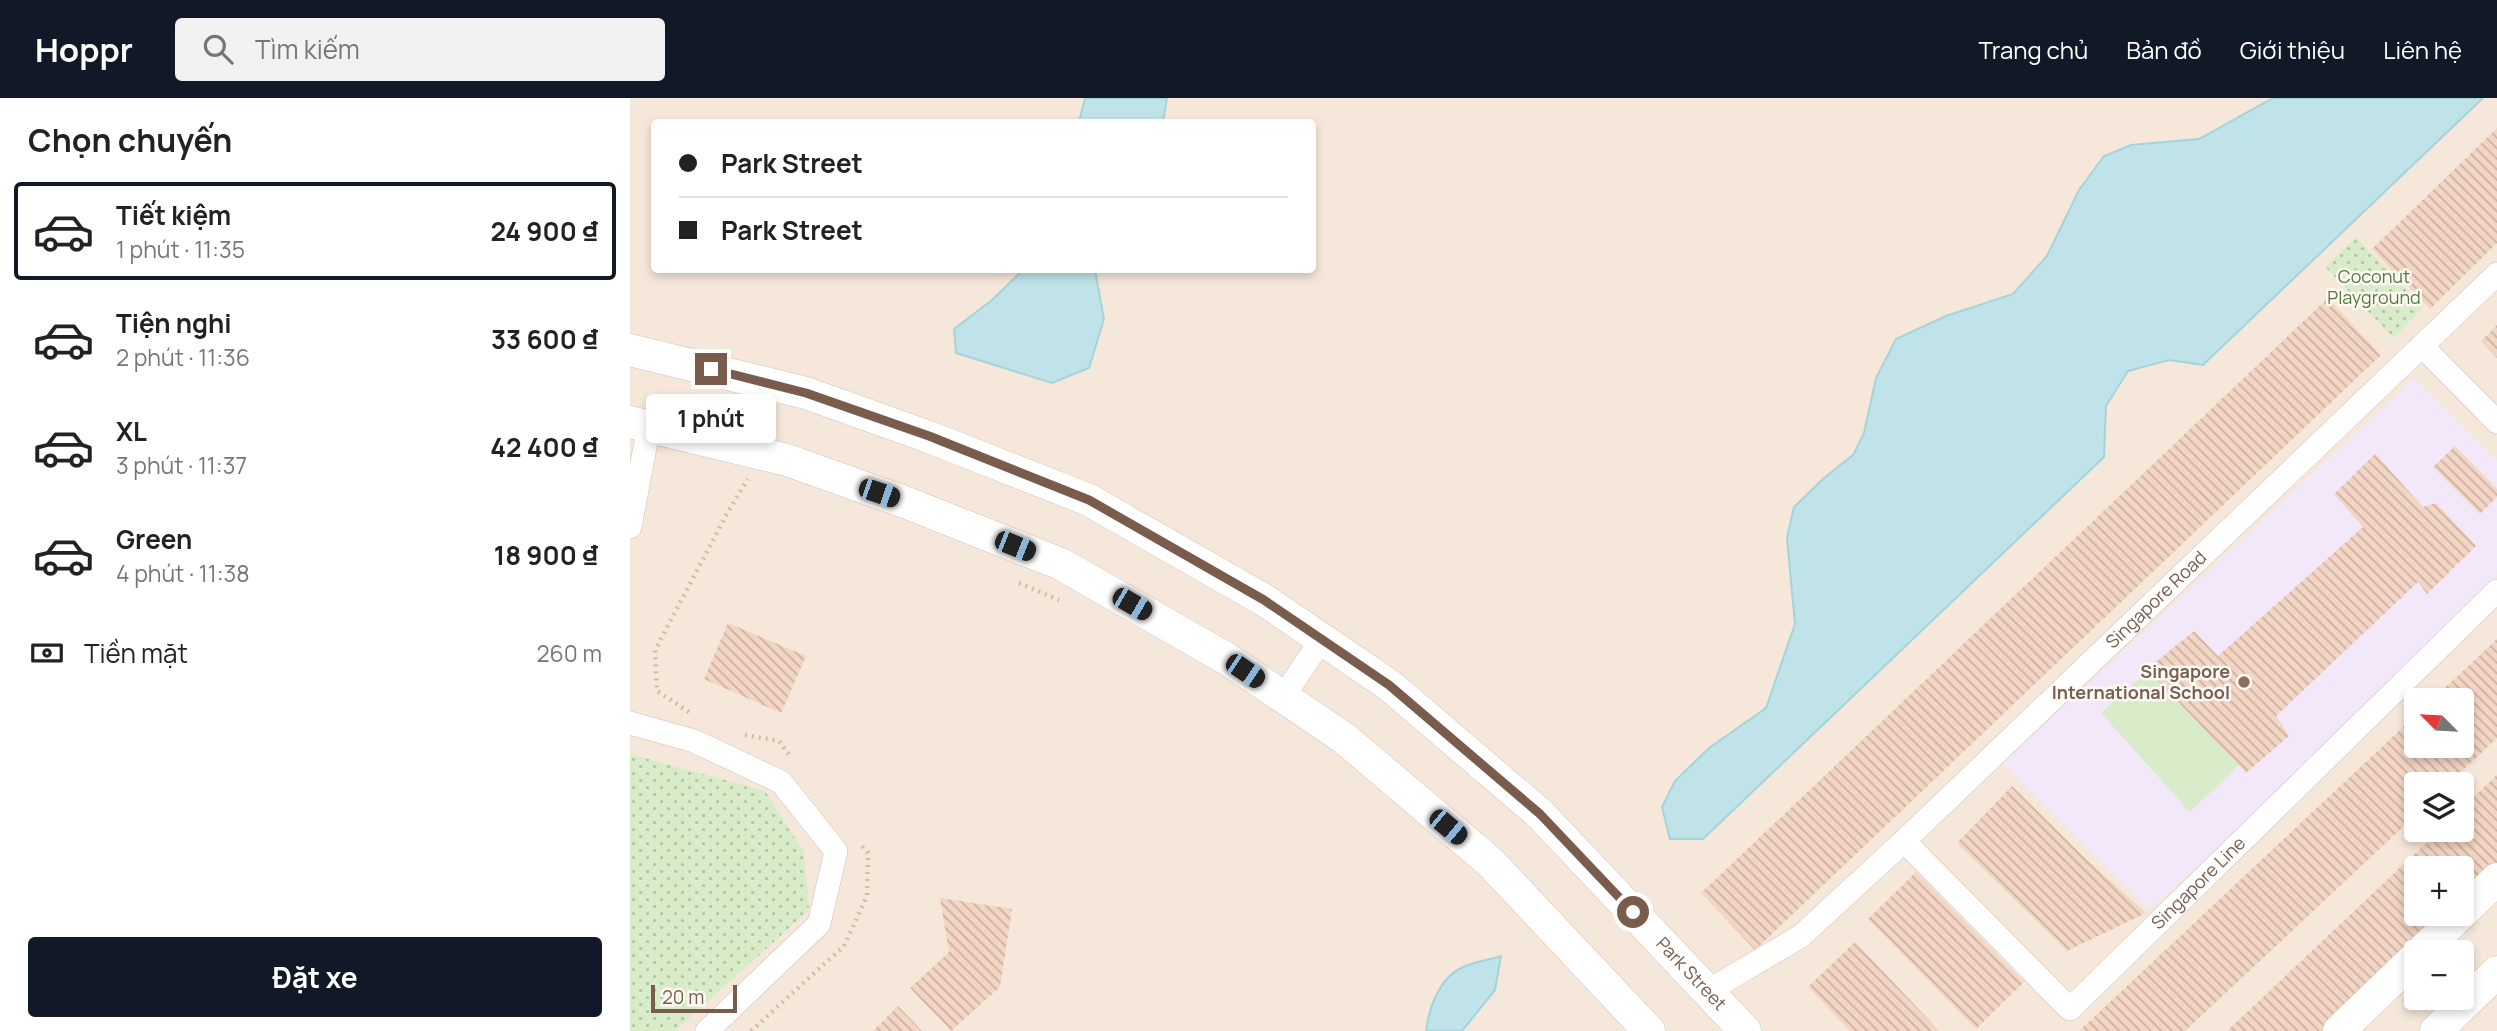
<!DOCTYPE html>
<html lang="vi">
<head>
<meta charset="utf-8">
<style>
  body { margin:0; font-family:Manrope,sans-serif; background:#f2f2f2; color:#222; height:100vh; display:flex; flex-direction:column; font-size:26px; white-space:nowrap }
  * { box-sizing:border-box; margin:0 }
  p { font-size:23px; color:#767676 }
  .icon { flex:none; width:38px; height:38px; fill:none; stroke:currentColor; stroke-width:2; stroke-linecap:round; stroke-linejoin:round }
  .map { position:relative; flex:1; overflow:hidden }
  .side { display:flex; flex-direction:column; background:#fff; width:630px }
  .side>* { flex:none }
  .top-card { position:absolute; left:21px; top:21px; width:665px; height:154px; border-radius:7px; box-shadow:0 4px 10px #0003; display:grid; align-content:center; height:154px; padding:0 28px; background:#fff }
  .needle { width:46px; rotate:294deg }
  .tools { position:absolute; left:1774px; top:590px; display:grid; gap:14px }
  .tools a { display:grid; place-items:center; width:70px; height:70px; border-radius:7px; background:#fff; box-shadow:0 4px 10px #0003; font-size:35px }
  .scale { position:absolute; left:21px; bottom:18px; width:86px; box-sizing:border-box; padding-left:7px; border:4px solid #7a5c4d; border-top:0; font-size:19px; line-height:24px; white-space:nowrap; color:#7a5c4d; -webkit-text-stroke:5px #fffaf3; paint-order:stroke }
  .end { position:absolute; width:32px; height:32px; margin:-16px; border:9px solid #7a5c4d; background:#fff; box-shadow:0 0 0 4px #fff }
  .from { border-radius:50% }
  .bubble { position:absolute; height:49px; border-radius:7px; background:#fff; box-shadow:0 4px 10px #0003; font-size:23px; font-weight:700; line-height:49px; text-align:center }
  .car { position:absolute; width:21px; height:42px; margin:-21px -10px; border-radius:9px; box-shadow:0 0 5px 2px #0007; background:linear-gradient(#222 24%,#8ab4d8 0 40%,#222 0 76%,#8ab4d8 0 86%,#222 0) }
  .top-card b { display:flex; align-items:center; gap:24px; height:66px; font-size:26px }
  .top-card b+b { border-top:2px solid #e0e0e0 }
  .top-card i { width:18px; height:18px; background:#222 }
  ul { padding:0; list-style:none }
  li { display:flex; align-items:center; gap:21px; height:98px; margin:0 14px 10px; padding:0 14px; border:4px solid transparent; border-radius:7px }
  li div { flex:1 }
  li b { display:block; font-size:26px }
  li em { font-style:normal; font-weight:700 }
  li.selected { border-color:#111827 }
  li>.icon { width:63px; height:63px; stroke-width:1.5 }
  h2 { padding:0 28px; font-size:32px; line-height:84px }
  .pay { display:flex; align-items:center; gap:18px; height:77px; padding:0 28px; font-size:26px }
  .pay p { margin-inline-start:auto }
  .action { display:flex; gap:14px; margin-top:auto; padding:14px 28px }
  .action a { flex:1; height:80px; border-radius:7px; background:#111827; color:#fff; font-size:28px; font-weight:700; line-height:80px; text-align:center }
  header { display:flex; align-items:center; gap:42px; box-sizing:border-box; height:98px; padding:0 35px; background:#111827; color:#fff }
  header strong { font-size:33px }
  nav { display:flex; gap:38px; margin-inline-start:auto; font-size:24px }
  .search { width:490px; height:63px; background:#f2f2f2; display:flex; align-items:center; gap:18px; box-sizing:border-box; padding:0 24px; border-radius:7px; color:#767676; font-size:26px }
  main { display:flex; flex:1; min-height:0 }
  .map>svg:first-child { display:block }
</style>
</head>
<body>
<header>
<strong>Hoppr</strong>
<div class="search"><svg class="icon" aria-label="search" viewBox="0 0 24 24"><circle cx="10" cy="10" r="6"/><path d="M15 15l6 6"/></svg>Tìm kiếm</div>
<nav><a>Trang chủ</a><a>Bản đồ</a><a>Giới thiệu</a><a>Liên hệ</a></nav>
</header>
<main>
<section class="side">
<h2>Chọn chuyến</h2>
<ul>
<li class="selected"><svg class="icon" aria-label="car" viewBox="0 0 24 24"><path d="M5 17H2v-5l4-1 3-4h7l3 4 3 1v5h-3M9 17h6M6 11h13"/><circle cx="7" cy="17" r="2"/><circle cx="17" cy="17" r="2"/></svg><div><b>Tiết kiệm</b><p>1 phút · 11:35</p></div><em>24 900 ₫</em></li>
<li><svg class="icon" aria-label="car" viewBox="0 0 24 24"><path d="M5 17H2v-5l4-1 3-4h7l3 4 3 1v5h-3M9 17h6M6 11h13"/><circle cx="7" cy="17" r="2"/><circle cx="17" cy="17" r="2"/></svg><div><b>Tiện nghi</b><p>2 phút · 11:36</p></div><em>33 600 ₫</em></li>
<li><svg class="icon" aria-label="car" viewBox="0 0 24 24"><path d="M5 17H2v-5l4-1 3-4h7l3 4 3 1v5h-3M9 17h6M6 11h13"/><circle cx="7" cy="17" r="2"/><circle cx="17" cy="17" r="2"/></svg><div><b>XL</b><p>3 phút · 11:37</p></div><em>42 400 ₫</em></li>
<li><svg class="icon" aria-label="car" viewBox="0 0 24 24"><path d="M5 17H2v-5l4-1 3-4h7l3 4 3 1v5h-3M9 17h6M6 11h13"/><circle cx="7" cy="17" r="2"/><circle cx="17" cy="17" r="2"/></svg><div><b>Green</b><p>4 phút · 11:38</p></div><em>18 900 ₫</em></li>
</ul>
<div class="pay"><svg class="icon" aria-label="cash" viewBox="0 0 24 24"><path d="M3 7h18v10H3z"/><circle cx="12" cy="12" r="2"/></svg>Tiền mặt<p>260 m</p></div>
<div class="action"><a>Đặt xe</a></div>
</section>
<div class="map">
<svg width="1867" height="933" viewBox="0 0 1867 933">
  <defs>
    <pattern id="grass-dots" width="8" height="8" patternUnits="userSpaceOnUse" patternTransform="scale(1.75)"><rect width="8" height="8" fill="#d8ecc9"/><path d="M2 2h.1M6 6h.1" fill="none" stroke="#b4c2a5" stroke-width="1.8" stroke-linecap="round"/></pattern>
    <pattern id="building-back-hatch" width="6" height="6" patternUnits="userSpaceOnUse" patternTransform="scale(1.75)"><rect width="6" height="6" fill="#f3d5c3"/><path d="M-1 5l2 2M0 0l6 6M5-1l2 2" fill="none" stroke="#cab0a1"/></pattern>
  </defs>
  <rect width="100%" height="100%" fill="#fdf6ec"/>
  <!-- residential -->
  <path fill="#f5e8da" fill-rule="evenodd" d="M 0,0 L 1867,0 L 1867,933 L 0,933 ZM 24,24 L 682,24 L 682,172 L 24,172 ZM 1787,602 L 1832,602 L 1832,648 L 1787,648 ZM 1787,686 L 1832,686 L 1832,732 L 1787,732 ZM 1787,770 L 1832,770 L 1832,816 L 1787,816 ZM 1787,854 L 1832,854 L 1832,900 L 1787,900 Z"/>
  <!-- education -->
  <path fill="#f3e8fa" d="M 1785,280 L 1867,362 L 1867,474 L 1857,503 L 1520,812 L 1373,665 Z"/>
  <!-- grass -->
  <g fill="url(#grass-dots)">
    <path d="M 1726,139 L 1793,209 L 1764,240 L 1695,169 Z"/>
    <path d="M 0,656 L 135,693 L 174,754 L 179,812 L 45,933 L 0,933 Z"/>
  </g>
  <!-- pitch -->
  <path fill="#d8ecc9" d="M 1521,570 L 1537,592 L 1610,666 L 1560,714 L 1471,615 Z"/>
  <!-- water -->
  <g fill="#bfe3e8" stroke="#a5d3da" stroke-width="2">
    <path d="M 455,0 L 537,0 L 533,24 L 449,24 Z"/>
    <path d="M 1643,0 L 1853,0 L 1573,267 L 1539,262 L 1498,273 L 1476,308 L 1474,359 L 1073,741 L 1040,741 L 1032,709 L 1045,683 L 1079,650 L 1136,610 L 1165,526 L 1157,440 L 1164,409 L 1194,380 L 1223,357 L 1234,335 L 1246,280 L 1266,241 L 1316,218 L 1383,196 L 1417,158 L 1449,92 L 1474,58 L 1501,47 L 1569,41 Z"/>
    <path d="M 393,172 L 465,172 L 474,221 L 459,270 L 422,285 L 326,255 L 324,231 L 362,202 Z"/>
    <path d="M 871,858 L 865,892 L 832,933 L 796,933 C 799,909 810,879 833,869 C 845,864 859,862 871,858 Z"/>
  </g>
  <!-- building -->
  <g fill="url(#building-back-hatch)">
    <path d="M 1867,30 L 1867,145 L 1800,211 L 1742,151 Z"/>
    <path d="M 1698,200 L 1751,257 L 1125,852 L 1071,795 Z"/>
    <path d="M 1867,227 L 1867,260 L 1851,243 Z"/>
    <path d="M 1825,348 L 1867,391 L 1867,399 L 1850,416 L 1803,369 Z"/>
    <path d="M 1745,356 L 1793,409 L 1806,405 L 1846,448 L 1797,496 L 1788,484 L 1646,618 L 1659,638 L 1616,675 L 1517,571 L 1564,533 L 1588,558 L 1733,429 L 1704,396 Z"/>
    <path d="M 98,525 L 176,558 L 151,615 L 74,581 Z"/>
    <path d="M 1867,541 L 1867,640 L 1818,686 L 1787,686 L 1787,716 L 1555,933 L 1449,933 L 1787,616 L 1787,648 L 1832,648 L 1832,602 L 1802,602 Z"/>
    <path d="M 1867,677 L 1867,767 L 1832,801 L 1832,770 L 1787,770 L 1787,816 L 1816,816 L 1692,933 L 1597,933 L 1810,732 L 1832,732 L 1832,710 Z"/>
    <path d="M 1382,688 L 1455,760 L 1516,815 L 1437,853 L 1327,745 Z"/>
    <path d="M 1286,774 L 1394,884 L 1346,931 L 1238,821 Z"/>
    <path d="M 310,800 L 382,811 L 370,889 L 321,933 L 280,890 L 319,854 Z"/>
    <path d="M 1225,844 L 1298,921 L 1309,933 L 1220,933 L 1178,889 Z"/>
    <path d="M 268,908 L 292,933 L 243,933 Z"/>
  </g>
  <g fill="none" stroke-linecap="round" stroke-linejoin="round">
    <!-- street casing -->
    <g stroke="#d1beb0" stroke-width="24">
      <g id="street">
        <path d="M 1792,248 L 1867,324"/>
        <path d="M 0,429 L 19,328"/>
        <path d="M 653,599 L 692,541"/>
        <path d="M 0,625 L 64,643 L 151,684 L 206,753 L 189,826 L 77,933"/>
        <path id="s1" d="M 1274,743 L 1440,911 L 1867,493"/>
        <path id="s2" d="M 1078,893 L 1171,838 L 1274,743 L 1867,176"/>
      </g>
    </g>
    <!-- secondary casing -->
    <g stroke="#d6c0b0" stroke-width="33">
      <g id="secondary">
        <path id="s3" d="M 0,252 L 176,295 L 299,339 L 459,402 L 634,502 L 759,587 L 910,716 L 1115,933"/>
        <path d="M 0,324 L 157,362 L 272,403 L 431,466 L 597,561 L 714,640 L 860,764 L 1019,933"/>
        <path d="M 1832,815 L 1867,781"/>
        <path d="M 1791,854 L 1831,816"/>
        <path d="M 1709,933 L 1787,858"/>
        <path d="M 1806,933 L 1867,874"/>
      </g>
    </g>
    <!-- path -->
    <g stroke="#d9b8a5" stroke-width="4.5" stroke-dasharray="2 5" stroke-linecap="butt">
      <path d="M 389,485 L 429,502"/>
      <path d="M 59,614 L 27,593 L 25,552 L 99,412 L 118,381"/>
      <path d="M 115,637 L 149,643 L 161,659"/>
      <path d="M 121,933 L 214,848 L 237,798 L 238,755 L 232,748"/>
    </g>
    <!-- street -->
    <use href="#street" stroke="#fff" stroke-width="23"/>
    <!-- secondary -->
    <use href="#secondary" stroke="#fff" stroke-width="32"/>
  </g>
  <g fill="none" stroke-linecap="round" stroke-linejoin="round">
    <!-- route -->
    <path stroke="#7a5c4d" stroke-width="9" d="M 81,271 L 176,295 L 299,338 L 459,402 L 634,502 L 759,587 L 910,716 L 1003,814"/>
  </g>
  <!-- markers -->
  <circle fill="#8d6e63" stroke="#fffaf3" stroke-width="2.5" cx="1614" cy="584" r="7"/>
  <g text-anchor="middle" stroke-width="5" stroke-linejoin="round" paint-order="stroke">
    <!-- park labels -->
    <g font-size="18" fill="#537a41" stroke="#fffaf3">
      <text x="1744" y="185">Coconut<tspan x="1744" dy="21">Playground</tspan></text>
    </g>
    <!-- street labels -->
    <g font-size="18" fill="#7a5c4d" stroke="#fffaf3">
      <text dy="6" stroke="none"><textPath href="#s2" startOffset="597">Singapore Road</textPath></text>
      <text dy="6" stroke="none"><textPath href="#s1" startOffset="416">Singapore Line</textPath></text>
      <text dy="6" stroke="none"><textPath href="#s3" startOffset="1255">Park Street</textPath></text>
    </g>
    <!-- education labels -->
    <g font-size="18" font-weight="bold" fill="#785e54" stroke="#fffaf3" text-anchor="end">
      <text x="1600" y="580">Singapore<tspan x="1600" dy="21">International School</tspan></text>
    </g>
  </g>
</svg>
<div class="tools">
<a><svg class="needle" viewBox="-14 -14 28 28"><path d="M0-13l5 13h-10z" fill="#e53935"/><path d="M0 13l5-13h-10z" fill="#767676"/></svg></a>
<a><svg class="icon" aria-label="layers" viewBox="0 0 24 24"><path d="M12 4l9 5-9 5-9-5zM3 14l9 5 9-5"/></svg></a>
<a>+</a>
<a>−</a>
</div>
<div class="scale">20 m</div>
<i class="end from" style="left:1003px;top:814px"></i>
<i class="end" style="left:81px;top:271px"></i>
<div class="bubble" style="left:16px;top:296px;width:130px">1 phút</div>
<i class="car" style="left:249px;top:395px;rotate:109deg"></i>
<i class="car" style="left:385px;top:448px;rotate:112deg"></i>
<i class="car" style="left:502px;top:506px;rotate:120deg"></i>
<i class="car" style="left:615px;top:573px;rotate:124deg"></i>
<i class="car" style="left:818px;top:729px;rotate:130deg"></i>
<div class="top-card">
<b><i class="from"></i>Park Street</b>
<b><i></i>Park Street</b>
</div>
</div>
</main>
</body>
</html>
